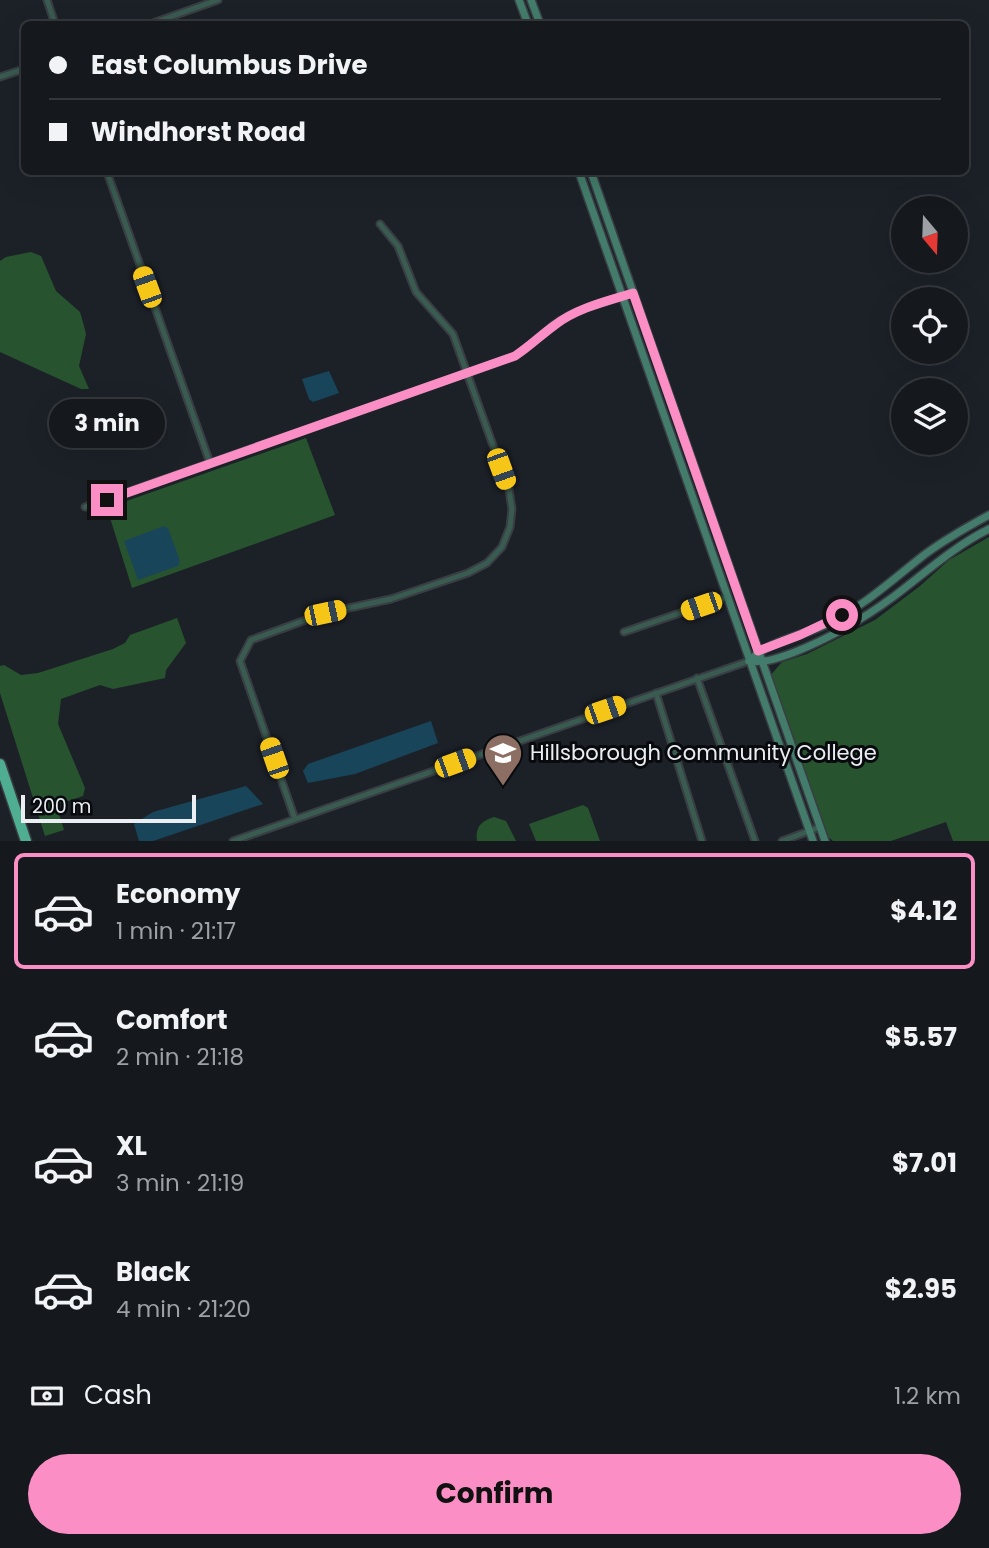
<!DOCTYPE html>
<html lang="en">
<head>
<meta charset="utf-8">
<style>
  body { margin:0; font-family:Poppins,sans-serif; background:#1e2227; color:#f1f3f6; height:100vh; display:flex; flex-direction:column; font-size:26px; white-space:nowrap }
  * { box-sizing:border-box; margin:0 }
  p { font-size:23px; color:#9da0a4 }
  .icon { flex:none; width:38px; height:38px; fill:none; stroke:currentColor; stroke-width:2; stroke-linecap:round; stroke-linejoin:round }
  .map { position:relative; height:841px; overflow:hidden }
  .side { display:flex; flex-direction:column; background:#15191e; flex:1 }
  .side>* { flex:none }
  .hud { position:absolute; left:21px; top:21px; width:948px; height:154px; border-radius:10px; box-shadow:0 7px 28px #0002,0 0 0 2px #34383c; display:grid; align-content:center; height:154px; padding:0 28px; background:#15191e }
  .needle { width:46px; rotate:161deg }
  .fabs { position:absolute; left:891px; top:196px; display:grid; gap:14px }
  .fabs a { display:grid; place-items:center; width:77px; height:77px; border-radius:50%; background:#15191e; box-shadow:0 7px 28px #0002,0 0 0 2px #34383c; font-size:35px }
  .scale { position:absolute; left:21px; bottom:18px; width:175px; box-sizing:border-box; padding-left:7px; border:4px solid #ebeff3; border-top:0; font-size:19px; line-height:24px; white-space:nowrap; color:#ebeff3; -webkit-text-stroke:5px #080a0d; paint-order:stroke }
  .end { position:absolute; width:32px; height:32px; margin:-16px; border:9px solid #fb8fc5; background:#111; box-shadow:0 0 0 4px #111 }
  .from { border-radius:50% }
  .bubble { position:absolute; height:49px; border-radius:24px; background:#15191e; box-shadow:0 7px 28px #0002,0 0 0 2px #34383c; font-size:23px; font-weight:700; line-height:49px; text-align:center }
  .car { position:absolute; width:21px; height:42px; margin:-21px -10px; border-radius:9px; box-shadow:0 0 5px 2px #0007; background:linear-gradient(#f5c518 24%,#345 0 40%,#f5c518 0 76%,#345 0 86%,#f5c518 0) }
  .hud b { display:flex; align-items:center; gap:24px; height:66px; font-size:26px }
  .hud b+b { border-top:2px solid #34383c }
  .hud i { width:18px; height:18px; background:#f1f3f6 }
  ul { padding:12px 0 0; list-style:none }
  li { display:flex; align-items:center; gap:21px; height:116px; margin:0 14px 10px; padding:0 14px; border:4px solid transparent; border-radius:10px }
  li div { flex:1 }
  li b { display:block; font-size:26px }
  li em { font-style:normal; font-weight:700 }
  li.active { border-color:#fb8fc5 }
  li>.icon { width:63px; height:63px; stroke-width:1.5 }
  .pay { display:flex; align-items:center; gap:18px; height:77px; padding:0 28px; font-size:26px }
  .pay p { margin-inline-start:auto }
  .button { display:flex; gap:14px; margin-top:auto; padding:14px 28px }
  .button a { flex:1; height:80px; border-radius:42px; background:#fb8fc5; color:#111; font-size:28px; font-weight:700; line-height:80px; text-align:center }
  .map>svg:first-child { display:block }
</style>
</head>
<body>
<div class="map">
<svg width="989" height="841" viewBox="0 0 989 841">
  <rect width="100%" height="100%" fill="#1c2128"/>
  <!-- green -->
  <g fill="#27542f">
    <path d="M 31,252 L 41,256 L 56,291 L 80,312 L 84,326 L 86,334 L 79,366 L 89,389 L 81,389 L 0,352 L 0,261 L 6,257 Z"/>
    <path d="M 306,438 L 335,515 L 132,588 L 106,505 L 118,504 Z"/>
    <path d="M 989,537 L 989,841 L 953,841 L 946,822 L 891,841 L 833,841 L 826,835 L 770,676 L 782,662 L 807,654 L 875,620 L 920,586 L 949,560 Z"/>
    <path d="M 177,618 L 186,643 L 166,670 L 165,678 L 113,689 L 100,685 L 61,699 L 58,724 L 85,788 L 83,796 L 56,805 L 64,830 L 45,836 L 0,693 L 0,666 L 4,665 L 21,675 L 38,673 L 113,649 L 125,643 L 130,635 Z"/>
    <path d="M 583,805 L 588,808 L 600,841 L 536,841 L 529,824 Z"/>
    <path d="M 494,817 L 506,821 L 516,841 L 477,841 C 475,827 481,821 494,817 Z"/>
  </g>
  <!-- water -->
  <g fill="#19455a">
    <path d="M 329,371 L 339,393 L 313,402 L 309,399 L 302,379 Z"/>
    <path d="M 164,526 L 168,528 L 180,561 L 178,566 L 138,580 L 124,541 Z"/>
    <path d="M 431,721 L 438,743 L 355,774 L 308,783 L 303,771 L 308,764 Z"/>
    <path d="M 246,786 L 263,804 L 153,841 L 139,841 L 134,824 L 153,812 Z"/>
  </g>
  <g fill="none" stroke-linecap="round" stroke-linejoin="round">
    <!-- street casing -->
    <g stroke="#393e44" stroke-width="9">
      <g id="street">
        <path d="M 47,0 L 55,24"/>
        <path d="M 150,24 L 218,0"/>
        <path d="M 0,77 L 24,69"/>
        <path d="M 107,172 L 210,463"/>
        <path d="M 85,507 L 515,356 C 531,346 541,335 555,324 C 577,308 607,302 633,293"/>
        <path d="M 624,632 L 727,597"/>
        <path d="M 697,678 L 755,841"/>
        <path d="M 656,693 L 702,841"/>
        <path d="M 295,819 L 240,661 L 251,640 L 325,613 L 391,599 L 468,573 L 487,563 L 502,547 L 510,527 L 512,509 L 509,490 L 453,334 L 416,292 L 398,246 L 380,224"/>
        <path d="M 233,841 L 749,661"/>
        <path d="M 782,841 L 820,827"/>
      </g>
    </g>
    <!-- secondary casing -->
    <g stroke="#393e44" stroke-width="10">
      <g id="secondary">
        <path d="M 519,0 L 528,24"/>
        <path d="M 531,0 L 540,24"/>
        <path d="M 579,172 L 813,841"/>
        <path d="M 591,172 L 825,841"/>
        <path d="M 749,661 C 768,641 802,636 827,624 C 863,607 892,580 924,555 C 944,540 967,527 989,515"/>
        <path d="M 749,661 C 766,663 779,658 795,652 C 830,638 863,619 893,597 C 925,573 953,547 989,529"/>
      </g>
    </g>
    <!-- highway casing -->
    <g stroke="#393e44" stroke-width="13">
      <path id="highway" d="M 0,764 L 26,841"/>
    </g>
    <!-- street -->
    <use href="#street" stroke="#395b50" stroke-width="5"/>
    <!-- secondary -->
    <use href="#secondary" stroke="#437c6a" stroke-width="7"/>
    <!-- highway -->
    <use href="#highway" stroke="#4fad91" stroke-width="10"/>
  </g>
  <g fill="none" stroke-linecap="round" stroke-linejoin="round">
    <!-- route -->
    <path stroke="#fb8fc5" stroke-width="9" d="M 107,500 L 515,356 C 530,346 541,335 555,325 C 577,308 607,301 633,293 L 758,651 L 800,635 L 842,615"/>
  </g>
  <!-- icons -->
  <defs>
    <g id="university-pin" transform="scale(2.0125)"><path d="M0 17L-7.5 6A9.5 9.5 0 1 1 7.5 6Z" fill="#8d6e63" stroke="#080a0d"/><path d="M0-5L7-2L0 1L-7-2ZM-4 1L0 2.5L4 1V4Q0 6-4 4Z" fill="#fff"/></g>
  </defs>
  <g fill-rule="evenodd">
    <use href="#university-pin" x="503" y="753"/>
  </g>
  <g text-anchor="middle" stroke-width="6" stroke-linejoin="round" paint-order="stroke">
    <!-- poi labels -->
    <g font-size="21" fill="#ebeff3" stroke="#080a0d" text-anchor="start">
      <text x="530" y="760">Hillsborough Community College</text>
    </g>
  </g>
</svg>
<div class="fabs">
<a><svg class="needle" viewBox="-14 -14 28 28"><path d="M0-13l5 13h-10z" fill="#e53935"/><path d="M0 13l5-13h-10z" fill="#9da0a4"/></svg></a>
<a><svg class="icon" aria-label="locate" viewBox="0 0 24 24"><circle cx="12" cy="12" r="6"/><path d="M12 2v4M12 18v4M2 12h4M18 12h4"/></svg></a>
<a><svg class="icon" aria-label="layers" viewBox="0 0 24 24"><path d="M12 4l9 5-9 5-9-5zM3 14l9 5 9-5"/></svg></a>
</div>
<div class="scale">200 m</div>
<i class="end from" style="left:842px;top:615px"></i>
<i class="end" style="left:107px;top:500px"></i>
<div class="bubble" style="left:49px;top:399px;width:116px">3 min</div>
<i class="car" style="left:147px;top:287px;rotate:340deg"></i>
<i class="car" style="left:501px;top:469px;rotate:160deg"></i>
<i class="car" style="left:701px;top:606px;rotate:251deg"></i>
<i class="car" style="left:325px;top:613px;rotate:78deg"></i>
<i class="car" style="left:605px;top:710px;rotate:71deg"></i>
<i class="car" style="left:274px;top:758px;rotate:341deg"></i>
<i class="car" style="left:455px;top:763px;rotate:70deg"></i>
<div class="hud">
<b><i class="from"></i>East Columbus Drive</b>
<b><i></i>Windhorst Road</b>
</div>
</div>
<section class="side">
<ul>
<li class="active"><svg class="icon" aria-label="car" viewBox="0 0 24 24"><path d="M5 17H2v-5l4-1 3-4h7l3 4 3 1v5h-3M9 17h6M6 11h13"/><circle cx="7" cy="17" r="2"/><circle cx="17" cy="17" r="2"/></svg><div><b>Economy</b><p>1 min · 21:17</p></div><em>$4.12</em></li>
<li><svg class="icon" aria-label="car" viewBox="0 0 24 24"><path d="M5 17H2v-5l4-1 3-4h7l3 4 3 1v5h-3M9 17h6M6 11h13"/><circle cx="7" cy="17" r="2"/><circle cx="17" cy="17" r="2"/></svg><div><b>Comfort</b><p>2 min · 21:18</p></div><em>$5.57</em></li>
<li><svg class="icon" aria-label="car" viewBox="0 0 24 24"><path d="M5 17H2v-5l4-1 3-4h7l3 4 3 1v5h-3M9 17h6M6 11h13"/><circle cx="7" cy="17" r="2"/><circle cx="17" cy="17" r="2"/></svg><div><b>XL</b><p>3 min · 21:19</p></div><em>$7.01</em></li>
<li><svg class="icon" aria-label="car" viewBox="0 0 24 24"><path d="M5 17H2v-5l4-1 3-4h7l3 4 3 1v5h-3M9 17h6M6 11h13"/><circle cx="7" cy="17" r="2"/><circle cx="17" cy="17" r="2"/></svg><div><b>Black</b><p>4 min · 21:20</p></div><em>$2.95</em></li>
</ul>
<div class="pay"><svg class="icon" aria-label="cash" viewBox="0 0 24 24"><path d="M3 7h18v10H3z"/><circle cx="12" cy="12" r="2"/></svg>Cash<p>1.2 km</p></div>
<div class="button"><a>Confirm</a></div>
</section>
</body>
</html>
